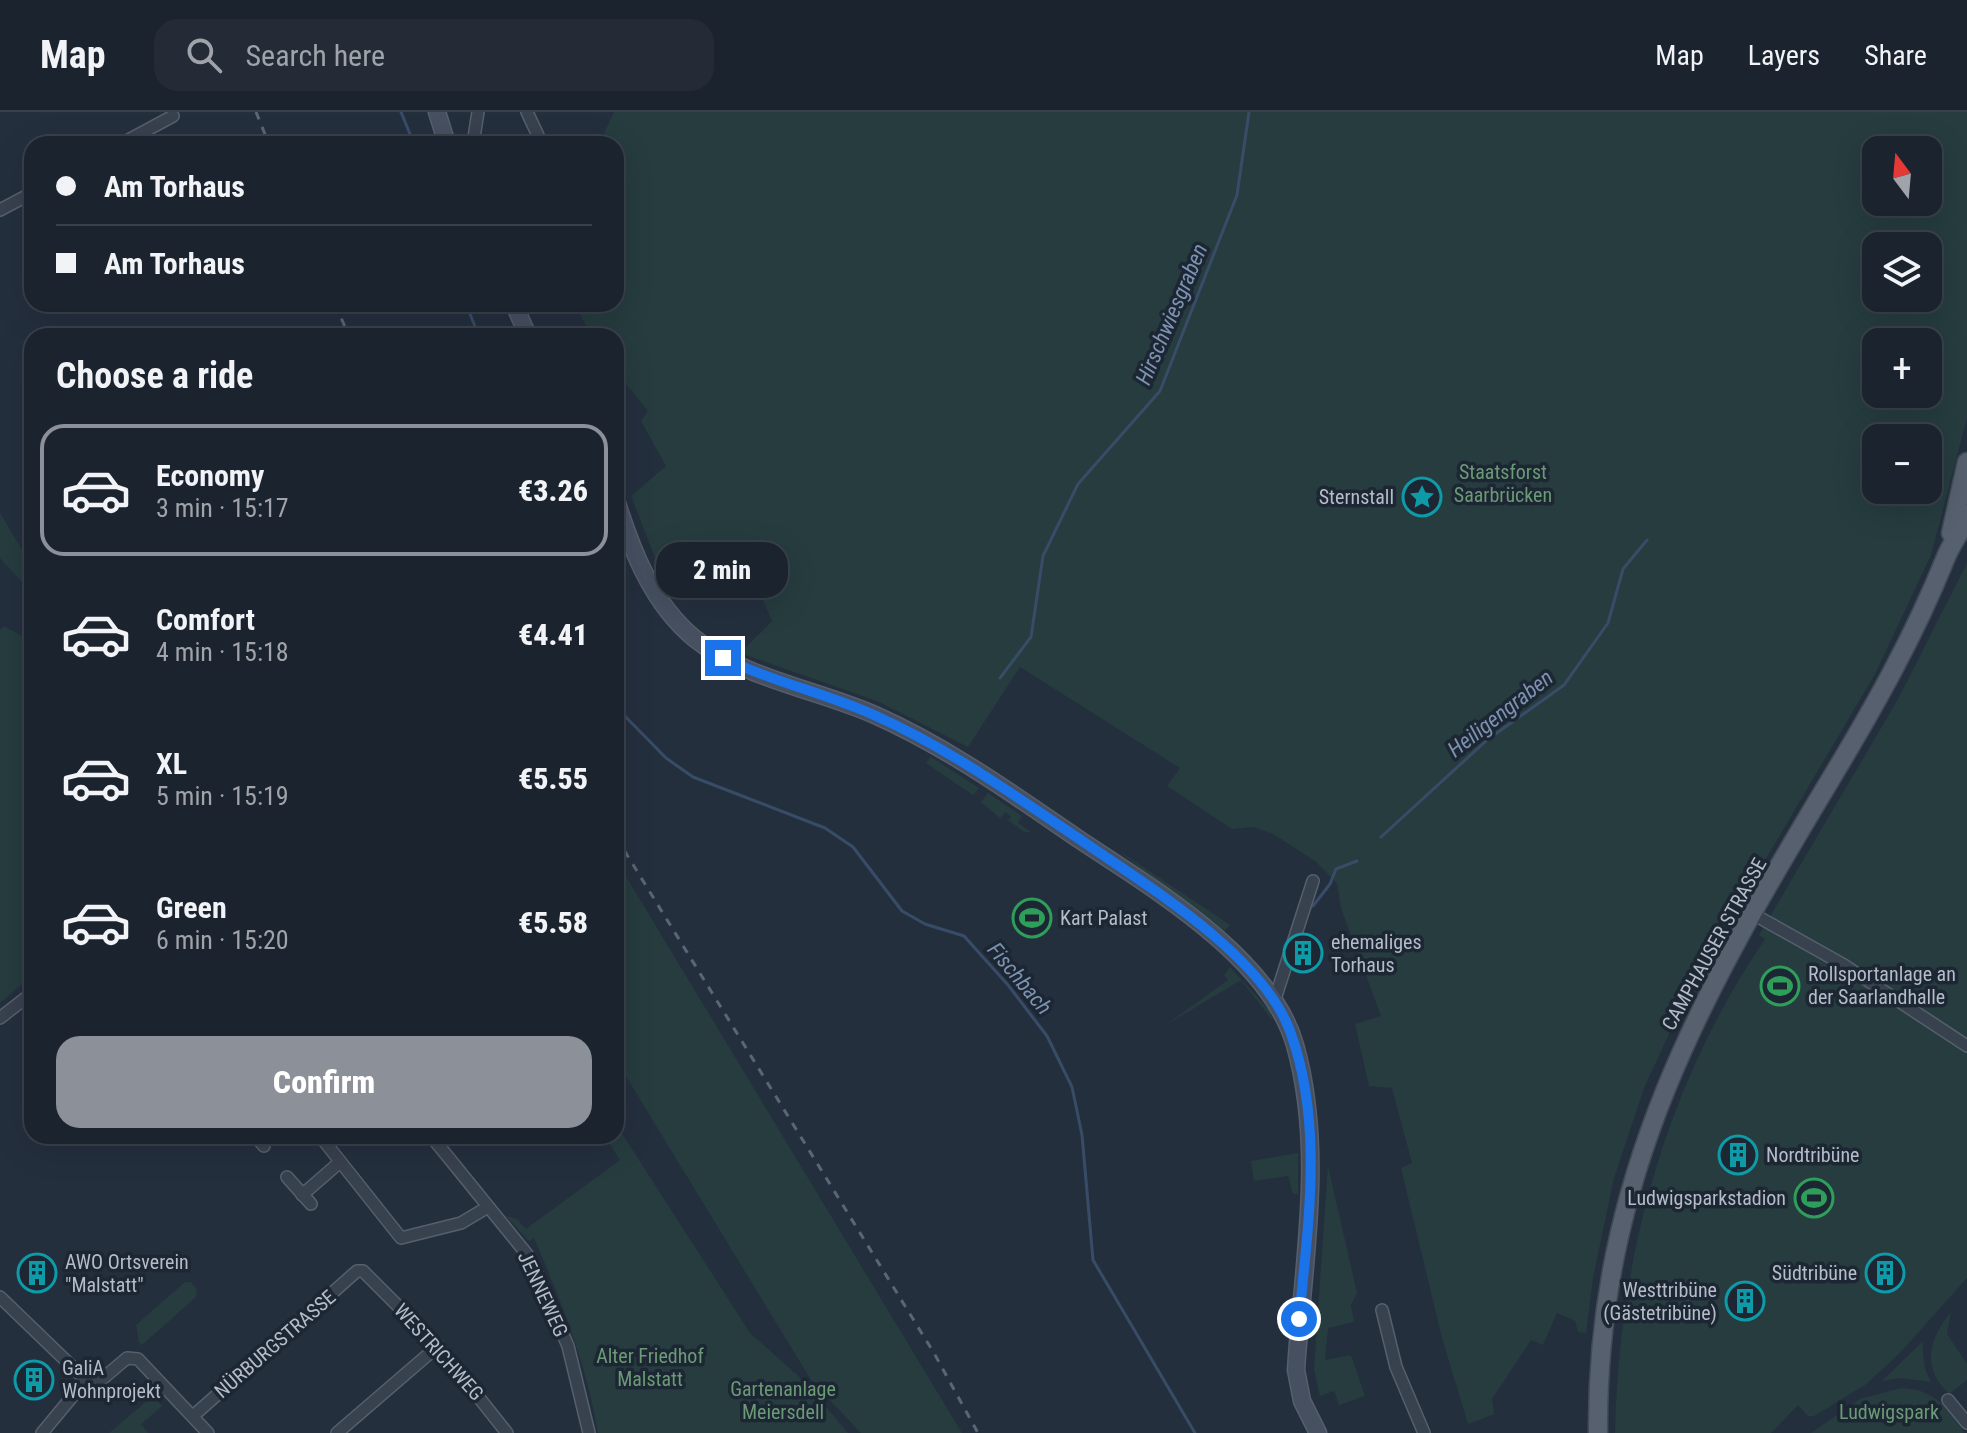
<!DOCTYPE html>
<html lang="en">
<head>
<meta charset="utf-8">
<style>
  body { margin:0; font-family:"Roboto Condensed",sans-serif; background:#242b36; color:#f1f3f6; height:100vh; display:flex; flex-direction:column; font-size:30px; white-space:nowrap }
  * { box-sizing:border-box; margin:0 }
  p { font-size:26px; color:#a0a4aa }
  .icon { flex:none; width:44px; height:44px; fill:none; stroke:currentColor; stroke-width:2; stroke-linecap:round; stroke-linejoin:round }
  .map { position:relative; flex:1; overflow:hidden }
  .drawer { position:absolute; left:24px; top:216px; width:600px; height:816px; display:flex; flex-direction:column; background:#1b232e; border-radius:24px; box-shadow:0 8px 32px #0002,0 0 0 2px #39404a }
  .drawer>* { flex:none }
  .hud { position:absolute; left:24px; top:24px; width:600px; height:176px; border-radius:24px; box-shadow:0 8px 32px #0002,0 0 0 2px #39404a; display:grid; align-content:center; height:176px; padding:0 32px; background:#1b232e }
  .needle { width:52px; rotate:344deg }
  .tools { position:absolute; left:1862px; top:24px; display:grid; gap:16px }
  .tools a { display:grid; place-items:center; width:80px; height:80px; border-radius:16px; background:#1b232e; box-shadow:0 8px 32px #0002,0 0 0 2px #39404a; font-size:40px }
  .end { position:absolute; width:36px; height:36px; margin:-18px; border:10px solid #1a73e8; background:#fff; box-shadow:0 0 0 4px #fff }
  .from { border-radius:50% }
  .bubble { position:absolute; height:56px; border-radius:24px; background:#1b232e; box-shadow:0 8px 32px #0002,0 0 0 2px #39404a; font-size:26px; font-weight:800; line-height:56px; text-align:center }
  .hud b { display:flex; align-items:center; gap:28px; height:76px; font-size:30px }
  .hud b+b { border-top:2px solid #39404a }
  .hud i { width:20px; height:20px; background:#f1f3f6 }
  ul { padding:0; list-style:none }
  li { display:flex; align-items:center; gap:24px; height:132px; margin:0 16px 12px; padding:0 16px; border:4px solid transparent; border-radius:24px }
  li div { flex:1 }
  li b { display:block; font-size:30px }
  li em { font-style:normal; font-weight:800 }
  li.active { border-color:#8c9099 }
  li>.icon { width:72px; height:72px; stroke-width:1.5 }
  h2 { padding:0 32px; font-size:36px; line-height:96px }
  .primary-button { display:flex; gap:16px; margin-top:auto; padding:16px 32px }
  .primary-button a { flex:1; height:92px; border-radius:24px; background:#8c9099; color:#fff; font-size:32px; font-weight:800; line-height:92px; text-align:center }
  header { display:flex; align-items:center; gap:48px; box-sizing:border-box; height:112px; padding:0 40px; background:#1b232e; border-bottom:2px solid #39404a }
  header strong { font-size:38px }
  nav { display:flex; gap:44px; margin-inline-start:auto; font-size:28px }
  .search { width:560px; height:72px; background:#242b36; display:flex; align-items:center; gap:20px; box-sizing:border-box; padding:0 28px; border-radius:24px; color:#a0a4aa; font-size:30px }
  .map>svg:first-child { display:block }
</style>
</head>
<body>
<header>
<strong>Map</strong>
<div class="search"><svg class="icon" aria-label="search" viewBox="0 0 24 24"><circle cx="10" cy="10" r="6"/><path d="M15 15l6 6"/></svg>Search here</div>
<nav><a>Map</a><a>Layers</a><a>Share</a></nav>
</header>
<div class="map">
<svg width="1967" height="1321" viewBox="0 0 1967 1321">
  <rect width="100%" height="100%" fill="#242f3e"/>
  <!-- green -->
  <g fill="#263c3f" fill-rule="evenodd">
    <path d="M 614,0 L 1967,0 L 1967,306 L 1931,443 L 1875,562 L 1693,870 L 1644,976 L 1614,1066 L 1593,1166 L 1586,1221 L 1578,1220 L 1575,1209 L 1557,1201 L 1543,1233 L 1531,1228 L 1492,1287 L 1494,1302 L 1468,1312 L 1442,1226 L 1401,1056 L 1412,1051 L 1392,976 L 1369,974 L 1355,912 L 1381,904 L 1341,796 L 1337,771 L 1315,749 L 1273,722 L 1253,715 L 1232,717 L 1167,674 L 1180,656 L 1020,555 L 968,635 L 877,589 L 740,541 L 772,509 L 758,477 L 732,434 L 664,469 L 631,384 L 666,354 L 641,309 L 648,299 L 616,260 L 616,224 L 592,224 L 574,192 L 616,192 L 616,32 L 599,32 ZM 1876,38 L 1928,38 L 1928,90 L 1876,90 ZM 1876,134 L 1928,134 L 1928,186 L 1876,186 ZM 1876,230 L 1928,230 L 1928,282 L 1876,282 ZM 1876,326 L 1928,326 L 1928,378 L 1876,378 Z"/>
    <path d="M 0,401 L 30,451 L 32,481 L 0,446 Z"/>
    <path d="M 1967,451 L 1967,1166 L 1898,1243 L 1865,1273 L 1814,1304 L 1808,1304 L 1798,1293 L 1771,1321 L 1615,1321 C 1619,1145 1665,974 1765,827 L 1759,823 L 1897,589 Z"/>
    <path d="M 4,514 L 32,530 L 32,863 L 0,891 L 0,518 Z"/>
    <path d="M 930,645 L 931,645 L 979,676 L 973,683 L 926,651 Z"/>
    <path d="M 988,681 L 1022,704 L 1018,711 L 1031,720 L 1024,720 L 1008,708 L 1011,705 L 1006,700 L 1000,706 L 981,690 Z"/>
    <path d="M 1122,742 L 1122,741 L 1230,813 L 1224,819 Z"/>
    <path d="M 616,748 L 962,1321 L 861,1321 L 811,1268 L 616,948 Z"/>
    <path d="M 1230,855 L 1270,899 L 1273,909 L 1241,868 L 1166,913 L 1228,868 L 1224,863 Z"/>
    <path d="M 616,1012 L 750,1221 L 805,1270 L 848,1321 L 598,1321 C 587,1253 561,1189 534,1126 L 529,1129 L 506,1104 L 517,1107 L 526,1117 L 620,1048 L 604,1024 L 616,1024 Z"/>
    <path d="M 1298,1041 L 1298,1082 L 1293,1082 L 1288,1064 L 1254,1069 L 1251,1049 Z"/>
    <path d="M 1328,1054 L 1357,1181 L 1351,1193 L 1354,1210 L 1328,1216 L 1325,1248 L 1351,1243 L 1365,1284 L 1339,1293 L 1334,1279 L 1320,1284 L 1314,1257 Z"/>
    <path d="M 185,1170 L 191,1170 L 197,1177 L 196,1185 L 143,1232 L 139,1231 L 136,1213 Z"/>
    <path d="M 1951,1200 L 1947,1222 L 1967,1252 L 1967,1268 L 1949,1282 C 1920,1254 1930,1226 1951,1200 Z"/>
    <path d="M 1922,1230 L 1925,1257 L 1931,1270 L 1901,1266 L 1882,1269 Z"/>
    <path d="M 1901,1276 C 1934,1277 1947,1295 1964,1321 L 1811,1321 L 1860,1287 Z"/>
    <path d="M 153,1284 L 162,1294 L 141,1312 L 148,1321 L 109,1321 Z"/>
  </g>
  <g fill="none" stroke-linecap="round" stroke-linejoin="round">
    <!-- stream -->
    <g stroke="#394c67" stroke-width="3">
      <path d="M 401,0 L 414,32"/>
      <path d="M 466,192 L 479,224"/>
      <path d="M 1000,566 L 1031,525 L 1043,444 L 1078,372 L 1160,279 L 1237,83 L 1249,0"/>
      <path d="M 616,595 L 666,646 L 693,665 L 825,716 L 853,735 L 902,799 L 925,812 L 964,824 L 1008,873 L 1047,924 L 1072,975 L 1082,1023 L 1093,1148 L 1195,1321"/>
      <path d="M 1381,725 L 1487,628 L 1564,573 L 1608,511 L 1623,457 L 1647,428"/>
      <path d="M 1313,794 L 1330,772 L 1336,757 L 1357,749"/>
    </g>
    <!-- street casing -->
    <g stroke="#565f6c" stroke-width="14">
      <g id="street">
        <path d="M 527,0 L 542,32"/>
        <path d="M 121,32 L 173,4"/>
        <path d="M 473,32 L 478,0"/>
        <path d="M 0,98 L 32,81"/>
        <path d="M 1753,802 L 1844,853 L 1967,934"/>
        <path d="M 1274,890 L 1313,769"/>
        <path d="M 0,906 L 32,881"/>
        <path d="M 255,1024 L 264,1034"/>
        <path d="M 320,1024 L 401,1126 L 461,1111 L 488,1095"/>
        <path d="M 431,1024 L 530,1146 L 568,1234 L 589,1321"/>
        <path d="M 287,1065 L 311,1092"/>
        <path d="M 302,1083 L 340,1050"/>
        <path d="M 0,1185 L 86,1268 L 101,1268 L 127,1246 L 138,1247 L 208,1321"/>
        <path d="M 1382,1198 L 1396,1255 L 1424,1321"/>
        <path d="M 1948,1288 L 1967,1311"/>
        <path d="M 193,1304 L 357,1159 L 363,1159 L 438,1234 L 507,1321"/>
        <path d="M 42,1321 L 86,1268"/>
        <path d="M 337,1321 L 438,1234"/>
      </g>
    </g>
    <!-- secondary casing -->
    <g stroke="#565f6c" stroke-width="19">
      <g id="secondary">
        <path d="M 437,0 L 447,32"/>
        <path d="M 514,192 L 528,224"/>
        <path d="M 616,388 C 632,439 652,491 694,526 C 744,567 816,577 875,603 C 949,636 1014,683 1080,728 C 1152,776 1270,845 1295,933 C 1325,1039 1303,1150 1296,1258 L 1302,1289 L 1318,1321"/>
      </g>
    </g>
    <!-- primary casing -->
    <g stroke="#414a57" stroke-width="21">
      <g id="primary">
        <path d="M 1951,421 L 1967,350"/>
        <path d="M 1598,1321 C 1596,1066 1702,881 1829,670 C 1873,597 1914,525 1946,445 C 1952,430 1963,418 1967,402"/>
      </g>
    </g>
    <!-- street -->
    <use href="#street" stroke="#38414e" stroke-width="11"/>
    <!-- secondary -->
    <use href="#secondary" stroke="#465061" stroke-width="16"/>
    <!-- primary -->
    <use href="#primary" stroke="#56606e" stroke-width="18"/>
    <!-- rail -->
    <g stroke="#5a6575" stroke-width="3" stroke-dasharray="8 8" stroke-linecap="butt">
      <path d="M 256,0 L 269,32"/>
      <path d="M 335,192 L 349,224"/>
      <path d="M 616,725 L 934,1241 L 978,1321"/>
    </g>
  </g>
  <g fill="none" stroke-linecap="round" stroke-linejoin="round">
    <!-- route -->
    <path stroke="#1a73e8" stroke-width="10" d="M 723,546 C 772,570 826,581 876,604 C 948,636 1012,682 1078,726 C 1144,772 1261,841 1290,919 C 1324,1011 1308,1113 1299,1207"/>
  </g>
  <!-- icons -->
  <defs>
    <g id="sight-ring" transform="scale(2)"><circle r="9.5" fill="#1d2633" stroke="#0f9aa8" stroke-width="1.5"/><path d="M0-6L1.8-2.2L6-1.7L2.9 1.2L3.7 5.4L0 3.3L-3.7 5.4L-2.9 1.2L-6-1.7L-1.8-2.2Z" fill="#0f9aa8"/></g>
    <g id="stadium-ring" transform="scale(2)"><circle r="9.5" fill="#1d2633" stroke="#2e9e5b" stroke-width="1.5"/><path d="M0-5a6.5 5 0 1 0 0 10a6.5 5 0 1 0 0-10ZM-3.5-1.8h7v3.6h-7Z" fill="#2e9e5b"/></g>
    <g id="building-ring" transform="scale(2)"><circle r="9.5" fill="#1d2633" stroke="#0f9aa8" stroke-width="1.5"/><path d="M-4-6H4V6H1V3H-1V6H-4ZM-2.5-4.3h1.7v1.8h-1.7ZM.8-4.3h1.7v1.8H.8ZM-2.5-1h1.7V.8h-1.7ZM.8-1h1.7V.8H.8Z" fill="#0f9aa8"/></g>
  </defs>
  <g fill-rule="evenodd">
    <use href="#sight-ring" x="1422" y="385"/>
    <use href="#stadium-ring" x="1032" y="806"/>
    <use href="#building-ring" x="1303" y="841"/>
    <use href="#stadium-ring" x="1780" y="874"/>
    <use href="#building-ring" x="1738" y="1043"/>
    <use href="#stadium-ring" x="1814" y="1086"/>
    <use href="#building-ring" x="37" y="1161"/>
    <use href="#building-ring" x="1885" y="1161"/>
    <use href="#building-ring" x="1745" y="1189"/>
    <use href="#building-ring" x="34" y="1268"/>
  </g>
  <g text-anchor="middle" stroke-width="7" stroke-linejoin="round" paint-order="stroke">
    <!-- park labels -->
    <g font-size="20" fill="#6b9a76" stroke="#1d2633">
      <text x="1503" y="367">Staatsforst<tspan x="1503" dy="23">Saarbrücken</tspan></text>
      <text x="650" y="1251">Alter Friedhof<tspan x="650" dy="23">Malstatt</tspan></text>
      <text x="783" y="1284">Gartenanlage<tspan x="783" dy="23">Meiersdell</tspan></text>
      <text x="1889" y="1307">Ludwigspark</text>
    </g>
    <!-- poi labels -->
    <g font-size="20" fill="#b4bcc9" stroke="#1d2633" text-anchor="start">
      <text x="1394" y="392" text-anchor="end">Sternstall</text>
      <text x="1060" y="813">Kart Palast</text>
      <text x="1331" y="837">ehemaliges<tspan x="1331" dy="23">Torhaus</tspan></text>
      <text x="1808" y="869">Rollsportanlage an<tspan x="1808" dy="23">der Saarlandhalle</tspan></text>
      <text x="1766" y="1050">Nordtribüne</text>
      <text x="1786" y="1093" text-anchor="end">Ludwigsparkstadion</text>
      <text x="65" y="1157">AWO Ortsverein<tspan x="65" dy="23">"Malstatt"</tspan></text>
      <text x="1857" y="1168" text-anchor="end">Südtribüne</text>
      <text x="1717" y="1185" text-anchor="end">Westtribüne<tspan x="1717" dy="23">(Gästetribüne)</tspan></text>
      <text x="62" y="1263">GaliA<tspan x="62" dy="23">Wohnprojekt</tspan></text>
    </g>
    <!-- street labels -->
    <g font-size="20" fill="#b4bcc9" stroke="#1d2633">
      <text transform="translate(1714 832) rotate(-61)" y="7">CAMPHAUSER STRASSE</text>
      <text transform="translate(543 1182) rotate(65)" y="7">JENNEWEG</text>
      <text transform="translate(275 1232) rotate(-41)" y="7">NÜRBURGSTRASSE</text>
      <text transform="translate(439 1240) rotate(48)" y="7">WESTRICHWEG</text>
    </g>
    <!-- water labels -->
    <g font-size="22" font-style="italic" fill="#7c92b1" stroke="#1d2633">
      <text transform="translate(1171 202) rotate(-67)" y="8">Hirschwiesgraben</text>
      <text transform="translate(1500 601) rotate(-38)" y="8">Heiligengraben</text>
      <text transform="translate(1020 866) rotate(50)" y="8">Fischbach</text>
    </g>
  </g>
</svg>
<div class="tools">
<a><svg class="needle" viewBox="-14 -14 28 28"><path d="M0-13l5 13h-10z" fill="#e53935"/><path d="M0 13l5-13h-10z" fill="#a0a4aa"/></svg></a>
<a><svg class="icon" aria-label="layers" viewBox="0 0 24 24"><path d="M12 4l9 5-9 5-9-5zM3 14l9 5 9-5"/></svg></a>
<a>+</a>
<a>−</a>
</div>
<i class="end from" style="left:1299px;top:1207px"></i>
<i class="end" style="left:723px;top:546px"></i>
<div class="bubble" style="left:656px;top:430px;width:132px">2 min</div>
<div class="hud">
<b><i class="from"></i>Am Torhaus</b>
<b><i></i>Am Torhaus</b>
</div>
<section class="drawer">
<h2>Choose a ride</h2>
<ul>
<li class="active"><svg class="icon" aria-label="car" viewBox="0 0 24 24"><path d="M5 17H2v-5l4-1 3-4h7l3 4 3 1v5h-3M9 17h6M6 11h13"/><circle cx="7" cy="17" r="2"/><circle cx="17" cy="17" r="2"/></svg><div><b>Economy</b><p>3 min · 15:17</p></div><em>€3.26</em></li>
<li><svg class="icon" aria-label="car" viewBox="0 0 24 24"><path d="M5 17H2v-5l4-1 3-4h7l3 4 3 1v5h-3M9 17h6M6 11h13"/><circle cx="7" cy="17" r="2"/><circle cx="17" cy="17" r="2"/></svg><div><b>Comfort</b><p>4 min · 15:18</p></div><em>€4.41</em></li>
<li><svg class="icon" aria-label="car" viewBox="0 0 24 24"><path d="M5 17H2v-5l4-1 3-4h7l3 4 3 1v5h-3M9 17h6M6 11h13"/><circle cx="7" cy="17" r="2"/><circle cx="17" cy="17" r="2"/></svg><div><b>XL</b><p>5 min · 15:19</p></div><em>€5.55</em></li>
<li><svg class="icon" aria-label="car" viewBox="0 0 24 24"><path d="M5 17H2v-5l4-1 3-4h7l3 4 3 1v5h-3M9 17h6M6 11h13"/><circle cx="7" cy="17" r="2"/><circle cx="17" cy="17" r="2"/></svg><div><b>Green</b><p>6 min · 15:20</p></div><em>€5.58</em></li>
</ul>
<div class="primary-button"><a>Confirm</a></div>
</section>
</div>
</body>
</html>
